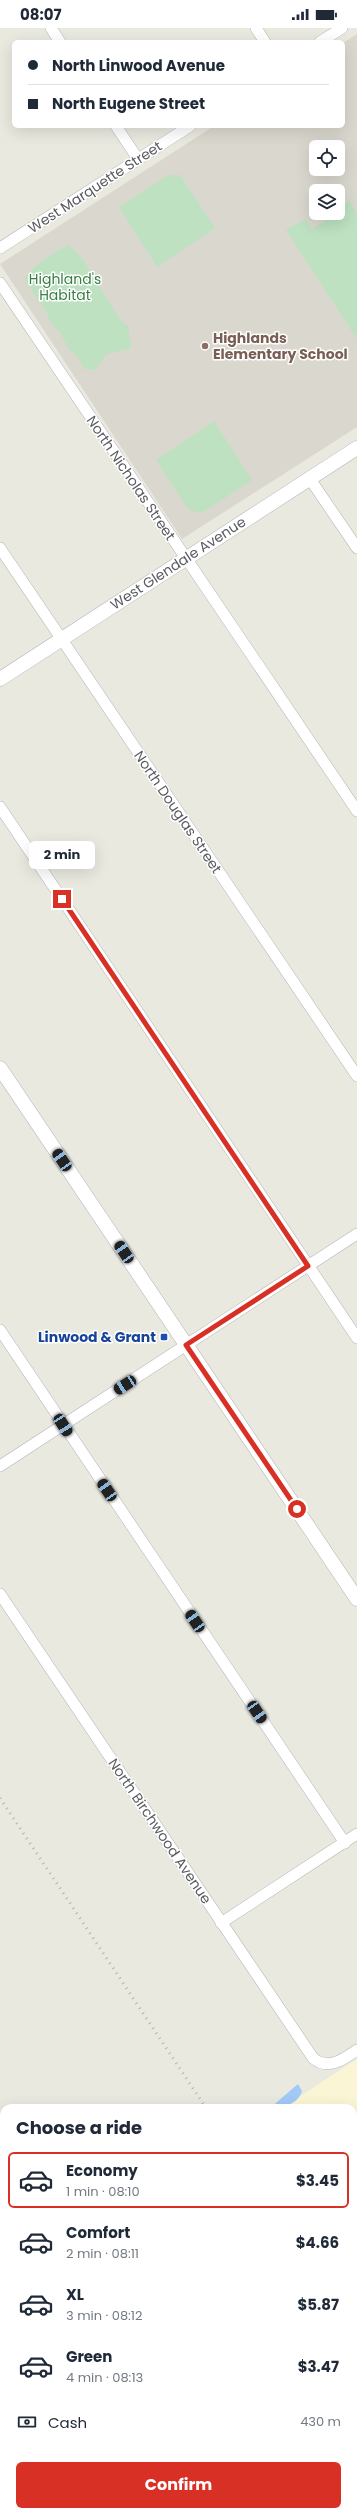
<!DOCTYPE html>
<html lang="en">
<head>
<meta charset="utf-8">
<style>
  body { margin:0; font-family:Poppins,sans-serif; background:#f6f6f7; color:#1f2937; height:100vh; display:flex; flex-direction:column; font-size:15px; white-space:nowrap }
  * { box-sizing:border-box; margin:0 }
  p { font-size:13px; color:#747a83 }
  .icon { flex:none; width:22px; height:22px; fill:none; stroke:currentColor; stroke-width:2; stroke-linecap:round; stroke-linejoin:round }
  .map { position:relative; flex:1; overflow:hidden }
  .panel { position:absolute; left:0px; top:2076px; width:357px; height:412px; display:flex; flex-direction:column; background:#fff; border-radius:12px 12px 0 0; box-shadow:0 4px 16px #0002 }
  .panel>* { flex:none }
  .hud { position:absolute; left:12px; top:12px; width:333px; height:88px; border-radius:6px; box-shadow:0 4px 16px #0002; display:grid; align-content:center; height:88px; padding:0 16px; background:#fff }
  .controls { position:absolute; left:309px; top:112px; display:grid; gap:8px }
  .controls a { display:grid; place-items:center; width:36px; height:36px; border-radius:6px; background:#fff; box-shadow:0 4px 16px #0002; font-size:20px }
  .end { position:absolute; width:18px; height:18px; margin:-9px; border:5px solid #d93025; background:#fff; box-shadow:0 0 0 2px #fff }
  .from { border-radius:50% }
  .bubble { position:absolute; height:28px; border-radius:6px; background:#fff; box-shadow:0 4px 16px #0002; font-size:13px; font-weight:700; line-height:28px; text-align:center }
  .car { position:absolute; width:12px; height:24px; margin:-12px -6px; border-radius:5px; box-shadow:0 0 3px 1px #0007; background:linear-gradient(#222 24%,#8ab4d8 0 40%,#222 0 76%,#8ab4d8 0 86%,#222 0) }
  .hud b { display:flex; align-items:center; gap:14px; height:38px; font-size:15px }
  .hud b+b { border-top:1px solid #e0e1e3 }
  .hud i { width:10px; height:10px; background:#1f2937 }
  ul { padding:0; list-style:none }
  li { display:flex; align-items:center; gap:12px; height:56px; margin:0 8px 6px; padding:0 8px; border:2px solid transparent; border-radius:6px }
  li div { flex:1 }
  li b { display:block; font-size:15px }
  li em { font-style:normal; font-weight:700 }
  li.current { border-color:#d93025 }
  li>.icon { width:36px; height:36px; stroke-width:1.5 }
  h2 { padding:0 16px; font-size:18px; line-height:48px }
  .pay { display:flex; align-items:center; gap:10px; height:44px; padding:0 16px; font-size:15px }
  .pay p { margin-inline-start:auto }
  .action { display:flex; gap:8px; margin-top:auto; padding:8px 16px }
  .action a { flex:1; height:46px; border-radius:6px; background:#d93025; color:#fff; font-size:16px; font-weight:700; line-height:46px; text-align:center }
  .status { display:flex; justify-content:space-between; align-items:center; height:28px; padding:0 20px; background:#fff; direction:ltr }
  .status svg { height:11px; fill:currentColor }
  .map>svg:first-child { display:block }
</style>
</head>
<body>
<div class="status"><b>08:07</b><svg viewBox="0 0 49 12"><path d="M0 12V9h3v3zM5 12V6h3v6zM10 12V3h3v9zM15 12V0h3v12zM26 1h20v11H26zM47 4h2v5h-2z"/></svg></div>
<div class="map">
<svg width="357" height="2488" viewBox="0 0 357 2488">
  <rect width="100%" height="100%" fill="#eae9e0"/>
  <!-- commercial -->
  <g fill="#faf6d5">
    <path d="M 357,2031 L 357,2218 L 353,2220 L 353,2080 L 282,2080 Z"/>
    <path d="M 353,2328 L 357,2334 L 357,2488 L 19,2488 L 25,2484 L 353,2484 Z"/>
    <path d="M 0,2333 L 4,2335 L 4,2452 L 0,2455 Z"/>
  </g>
  <!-- education -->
  <path fill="#dad8ce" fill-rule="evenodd" d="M 357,6 L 357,399 L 182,511 L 0,236 L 214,98 L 343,98 L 343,15 ZM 316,119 L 338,119 L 338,141 L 316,141 ZM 316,163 L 338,163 L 338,185 L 316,185 Z"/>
  <!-- green -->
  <g fill="#bde1c1">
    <path d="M 169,147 L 180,147 L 215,200 L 157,239 L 119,179 Z"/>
    <path d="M 349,172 L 357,185 L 357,311 L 286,202 L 305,191 L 312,201 L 338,185 Z"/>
    <path d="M 69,217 L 82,230 L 120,292 L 128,298 L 131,320 L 107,326 L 95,342 L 84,341 L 77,328 L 68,320 L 60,304 L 51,296 L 47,285 L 25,252 C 26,242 59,220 69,217 Z"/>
    <path d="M 214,393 L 252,452 L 205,483 L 199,485 L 188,481 L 156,432 Z"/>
  </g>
  <!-- water -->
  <path fill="#a2c9f8" d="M 298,2056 L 302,2063 C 298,2077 281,2080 270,2080 Z"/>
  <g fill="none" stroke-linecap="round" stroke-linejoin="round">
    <!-- minor casing -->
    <g stroke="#b2b5ba" stroke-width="12">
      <g id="minor">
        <path d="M 51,0 L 60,14"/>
        <path d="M 256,0 L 265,14"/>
        <path d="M 320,14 L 342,0"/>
        <path d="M 116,98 L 138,131"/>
        <path d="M 0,220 L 190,98"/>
        <path d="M 0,255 L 357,783"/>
        <path d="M 310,451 L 357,520"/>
        <path d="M 0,520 L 357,1048"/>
        <path d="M 0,779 L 357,1310"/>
        <path d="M 0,1302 L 345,1815"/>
        <path d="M 0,1438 L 357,1206"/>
        <path d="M 0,1566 L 313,2030 C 328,2043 344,2031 357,2022"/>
        <path d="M 221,1895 L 357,1806"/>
        <path d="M 0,2149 L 4,2147"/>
      </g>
    </g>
    <!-- tertiary casing -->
    <g stroke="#b2b5ba" stroke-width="15">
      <g id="tertiary">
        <path d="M 0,651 L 357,420"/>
        <path d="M 0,1040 L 357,1571"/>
      </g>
    </g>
    <!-- secondary casing -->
    <g stroke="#b1b4ba" stroke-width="16">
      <g id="secondary">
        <path d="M 353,2230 L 357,2228"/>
        <path d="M 353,2256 L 357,2254"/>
        <path d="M 353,2272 L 357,2271"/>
        <path d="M 0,2479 L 4,2476"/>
      </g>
    </g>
    <!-- minor -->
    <use href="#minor" stroke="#fff" stroke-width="11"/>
    <!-- tertiary -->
    <use href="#tertiary" stroke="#fff" stroke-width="14"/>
    <!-- secondary -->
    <use href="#secondary" stroke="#fff" stroke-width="15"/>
    <!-- rail -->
    <g stroke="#b1b2b2" stroke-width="3" stroke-dasharray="1 5" stroke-linecap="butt">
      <path d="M 0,1770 L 206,2080"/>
      <path d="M 353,2299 L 357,2305"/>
    </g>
  </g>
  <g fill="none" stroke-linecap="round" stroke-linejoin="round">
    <!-- route -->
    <path stroke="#d93025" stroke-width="5" d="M 62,871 L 308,1238 L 186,1317 L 297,1481"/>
  </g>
  <!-- markers -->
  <circle fill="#8d6e63" stroke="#fff" stroke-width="1.5" cx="205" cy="318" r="4"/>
  <rect fill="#1a4fb4" stroke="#fff" stroke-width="1.5" x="160" y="1305" width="8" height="8" rx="2"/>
  <g text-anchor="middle" stroke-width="3" stroke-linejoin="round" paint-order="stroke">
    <!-- street labels -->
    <g font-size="14" fill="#585b60" stroke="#fff">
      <text transform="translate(95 159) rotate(-33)" y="5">West Marquette Street</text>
      <text transform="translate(131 450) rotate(56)" y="5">North Nicholas Street</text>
      <text transform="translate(178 535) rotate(-33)" y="5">West Glendale Avenue</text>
      <text transform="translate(178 784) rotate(56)" y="5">North Douglas Street</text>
      <text transform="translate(160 1803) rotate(56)" y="5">North Birchwood Avenue</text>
    </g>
    <!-- park labels -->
    <g font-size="14" fill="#3a7e45" stroke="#fff">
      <text x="65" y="256">Highland's<tspan x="65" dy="16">Habitat</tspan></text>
    </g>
    <!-- education labels -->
    <g font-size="14" font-weight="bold" fill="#785e54" stroke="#fff" text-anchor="start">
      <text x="213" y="315">Highlands<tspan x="213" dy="16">Elementary School</tspan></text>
    </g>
    <!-- transit labels -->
    <g font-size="14" font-weight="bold" fill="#164399" stroke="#fff" text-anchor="end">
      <text x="156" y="1314">Linwood &amp; Grant</text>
    </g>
  </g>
</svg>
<div class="controls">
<a><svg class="icon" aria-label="locate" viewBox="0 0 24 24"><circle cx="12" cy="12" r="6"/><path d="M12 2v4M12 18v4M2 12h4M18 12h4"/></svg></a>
<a><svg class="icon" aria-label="layers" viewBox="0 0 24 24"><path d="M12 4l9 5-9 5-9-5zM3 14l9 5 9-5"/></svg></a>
</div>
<i class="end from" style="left:297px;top:1481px"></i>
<i class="end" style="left:62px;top:871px"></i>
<div class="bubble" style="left:29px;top:813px;width:66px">2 min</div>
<i class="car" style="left:62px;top:1132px;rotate:326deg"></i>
<i class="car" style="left:124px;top:1224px;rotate:326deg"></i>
<i class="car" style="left:125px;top:1357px;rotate:237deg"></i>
<i class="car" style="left:63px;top:1397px;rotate:147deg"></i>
<i class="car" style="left:107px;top:1462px;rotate:326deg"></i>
<i class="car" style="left:195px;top:1593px;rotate:326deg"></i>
<i class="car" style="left:257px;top:1684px;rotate:146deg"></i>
<div class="hud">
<b><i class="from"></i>North Linwood Avenue</b>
<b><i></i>North Eugene Street</b>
</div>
<section class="panel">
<h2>Choose a ride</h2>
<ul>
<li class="current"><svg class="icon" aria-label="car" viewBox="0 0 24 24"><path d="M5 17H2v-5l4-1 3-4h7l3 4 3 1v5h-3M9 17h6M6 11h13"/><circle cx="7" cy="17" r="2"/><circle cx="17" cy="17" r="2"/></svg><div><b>Economy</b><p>1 min · 08:10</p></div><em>$3.45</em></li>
<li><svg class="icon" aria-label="car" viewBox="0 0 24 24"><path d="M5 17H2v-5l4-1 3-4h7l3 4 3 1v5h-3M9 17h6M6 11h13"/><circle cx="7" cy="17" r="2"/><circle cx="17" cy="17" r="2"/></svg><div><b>Comfort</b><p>2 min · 08:11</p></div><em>$4.66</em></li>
<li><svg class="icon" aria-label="car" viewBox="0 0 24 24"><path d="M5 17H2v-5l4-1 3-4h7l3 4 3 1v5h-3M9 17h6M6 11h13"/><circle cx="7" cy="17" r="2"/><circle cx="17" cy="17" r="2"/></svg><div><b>XL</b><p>3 min · 08:12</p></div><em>$5.87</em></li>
<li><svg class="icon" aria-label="car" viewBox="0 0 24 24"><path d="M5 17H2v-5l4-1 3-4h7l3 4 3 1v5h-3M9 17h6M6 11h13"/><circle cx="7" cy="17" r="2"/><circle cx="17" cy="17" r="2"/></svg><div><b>Green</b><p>4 min · 08:13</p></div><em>$3.47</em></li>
</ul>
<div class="pay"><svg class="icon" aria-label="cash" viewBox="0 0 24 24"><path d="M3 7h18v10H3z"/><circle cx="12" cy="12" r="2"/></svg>Cash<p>430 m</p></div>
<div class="action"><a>Confirm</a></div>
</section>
</div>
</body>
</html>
